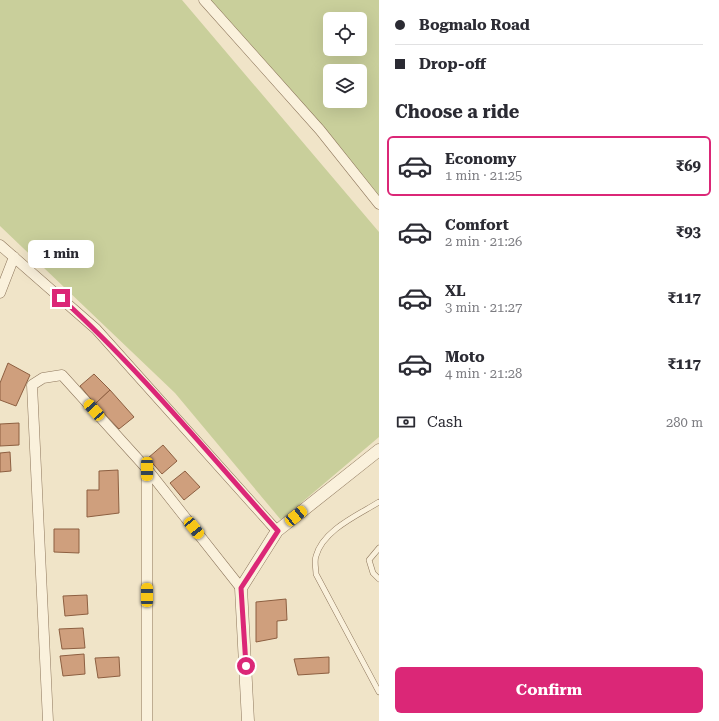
<!DOCTYPE html>
<html lang="en">
<head>
<meta charset="utf-8">
<style>
  body { margin:0; font-family:"Roboto Serif",serif; background:#f7f7f7; color:#2b2b33; height:100vh; display:flex; flex-direction:column; font-size:15px; white-space:nowrap }
  * { box-sizing:border-box; margin:0 }
  p { font-size:13px; color:#7c7c81 }
  .icon { flex:none; width:22px; height:22px; fill:none; stroke:currentColor; stroke-width:2; stroke-linecap:round; stroke-linejoin:round }
  .map { position:relative; flex:1; overflow:hidden }
  .panel { display:flex; flex-direction:column; background:#fff; width:340px }
  .panel>* { flex:none }
  .hud { display:grid; align-content:center; height:88px; padding:0 16px; background:#fff }
  .controls { position:absolute; left:323px; top:12px; display:grid; gap:8px }
  .controls a { display:grid; place-items:center; width:44px; height:44px; border-radius:6px; background:#fff; box-shadow:0 4px 16px #0002; font-size:20px }
  .end { position:absolute; width:18px; height:18px; margin:-9px; border:5px solid #db2777; background:#fff; box-shadow:0 0 0 2px #fff }
  .from { border-radius:50% }
  .bubble { position:absolute; height:28px; border-radius:6px; background:#fff; box-shadow:0 4px 16px #0002; font-size:13px; font-weight:700; line-height:28px; text-align:center }
  .car { position:absolute; width:12px; height:24px; margin:-12px -6px; border-radius:5px; box-shadow:0 0 3px 1px #0007; background:linear-gradient(#f5c518 24%,#345 0 40%,#f5c518 0 76%,#345 0 86%,#f5c518 0) }
  .hud b { display:flex; align-items:center; gap:14px; height:38px; font-size:15px }
  .hud b+b { border-top:1px solid #e1e1e2 }
  .hud i { width:10px; height:10px; background:#2b2b33 }
  ul { padding:0; list-style:none }
  li { display:flex; align-items:center; gap:12px; height:60px; margin:0 8px 6px; padding:0 8px; border:2px solid transparent; border-radius:6px }
  li div { flex:1 }
  li b { display:block; font-size:15px }
  li em { font-style:normal; font-weight:700 }
  li.on { border-color:#db2777 }
  li>.icon { width:36px; height:36px; stroke-width:1.5 }
  h2 { padding:0 16px; font-size:18px; line-height:48px }
  .pay { display:flex; align-items:center; gap:10px; height:44px; padding:0 16px; font-size:15px }
  .pay p { margin-inline-start:auto }
  .button { display:flex; gap:8px; margin-top:auto; padding:8px 16px }
  .button a { flex:1; height:46px; border-radius:6px; background:#db2777; color:#fff; font-size:16px; font-weight:700; line-height:46px; text-align:center }
  main { display:flex; flex:1; min-height:0 }
  .map>svg:first-child { display:block }
</style>
</head>
<body>
<main>
<div class="map">
<svg width="379" height="721" viewBox="0 0 379 721">
  <rect width="100%" height="100%" fill="#f0e4c8"/>
  <!-- green -->
  <g fill="#c9cf9b" fill-rule="evenodd">
    <path d="M 0,0 L 182,0 L 379,232 L 379,437 L 281,520 L 175,393 L 0,226 Z"/>
    <path d="M 209,0 L 379,0 L 379,198 ZM 330,19 L 360,19 L 360,49 L 330,49 ZM 330,71 L 360,71 L 360,101 L 330,101 Z"/>
  </g>
  <!-- building -->
  <g fill="#cf9f7d" stroke="#8d5f41">
    <path d="M 8,363 L 30,375 L 16,406 L 0,400 L 0,383 Z"/>
    <path d="M 94,374 L 110,390 L 95,404 L 80,386 Z"/>
    <path d="M 110,390 L 134,417 L 119,429 L 95,404 Z"/>
    <path d="M 19,423 L 19,445 L 0,446 L 0,424 Z"/>
    <path d="M 163,445 L 177,461 L 162,474 L 148,458 Z"/>
    <path d="M 10,452 L 11,471 L 0,472 L 0,453 Z"/>
    <path d="M 118,470 L 119,513 L 87,517 L 87,490 L 99,490 L 99,471 Z"/>
    <path d="M 185,471 L 200,487 L 184,500 L 170,483 Z"/>
    <path d="M 54,529 L 79,529 L 79,553 L 54,552 Z"/>
    <path d="M 87,595 L 88,614 L 65,616 L 63,596 Z"/>
    <path d="M 286,599 L 287,620 L 277,621 L 277,638 L 256,642 L 256,602 Z"/>
    <path d="M 83,628 L 85,648 L 62,649 L 59,629 Z"/>
    <path d="M 84,654 L 85,674 L 63,676 L 60,656 Z"/>
    <path d="M 119,657 L 120,676 L 98,678 L 95,658 Z"/>
    <path d="M 329,657 L 329,673 L 298,675 L 294,659 Z"/>
  </g>
  <g fill="none" stroke-linecap="round" stroke-linejoin="round">
    <!-- service casing -->
    <g stroke="#8d765c" stroke-width="6">
      <g id="service">
        <path d="M 379,502 C 358,515 323,530 316,556 C 314,561 316,569 316,574 L 379,692"/>
        <path d="M 379,548 L 369,560 L 373,573 L 379,579"/>
      </g>
    </g>
    <!-- minor casing -->
    <g stroke="#8d765c" stroke-width="11">
      <g id="minor">
        <path d="M 204,0 L 320,130 L 379,204"/>
        <path d="M 0,245 L 96,329 L 277,531"/>
        <path d="M 0,293 L 14,257"/>
        <path d="M 147,469 L 147,721"/>
        <path d="M 48,721 L 32,385 L 43,378 L 62,375 L 147,469 L 241,588"/>
      </g>
    </g>
    <!-- tertiary casing -->
    <g stroke="#8d765c" stroke-width="13">
      <path id="tertiary" d="M 248,721 L 241,588 L 277,531 L 379,450"/>
    </g>
    <!-- service -->
    <use href="#service" stroke="#faf1dc" stroke-width="5"/>
    <!-- minor -->
    <use href="#minor" stroke="#faf1dc" stroke-width="10"/>
    <!-- tertiary -->
    <use href="#tertiary" stroke="#faf1dc" stroke-width="12"/>
  </g>
  <g fill="none" stroke-linecap="round" stroke-linejoin="round">
    <!-- route -->
    <path stroke="#db2777" stroke-width="5" d="M 61,298 C 139,369 207,452 278,531 L 241,588 L 246,666"/>
  </g>
</svg>
<div class="controls">
<a><svg class="icon" aria-label="locate" viewBox="0 0 24 24"><circle cx="12" cy="12" r="6"/><path d="M12 2v4M12 18v4M2 12h4M18 12h4"/></svg></a>
<a><svg class="icon" aria-label="layers" viewBox="0 0 24 24"><path d="M12 4l9 5-9 5-9-5zM3 14l9 5 9-5"/></svg></a>
</div>
<i class="end from" style="left:246px;top:666px"></i>
<i class="end" style="left:61px;top:298px"></i>
<div class="bubble" style="left:28px;top:240px;width:66px">1 min</div>
<i class="car" style="left:94px;top:410px;rotate:318deg"></i>
<i class="car" style="left:147px;top:469px;rotate:180deg"></i>
<i class="car" style="left:296px;top:516px;rotate:51deg"></i>
<i class="car" style="left:194px;top:528px;rotate:141deg"></i>
<i class="car" style="left:147px;top:595px;rotate:0deg"></i>
</div>
<section class="panel">
<div class="hud">
<b><i class="from"></i>Bogmalo Road</b>
<b><i></i>Drop-off</b>
</div>
<h2>Choose a ride</h2>
<ul>
<li class="on"><svg class="icon" aria-label="car" viewBox="0 0 24 24"><path d="M5 17H2v-5l4-1 3-4h7l3 4 3 1v5h-3M9 17h6M6 11h13"/><circle cx="7" cy="17" r="2"/><circle cx="17" cy="17" r="2"/></svg><div><b>Economy</b><p>1 min · 21:25</p></div><em>₹69</em></li>
<li><svg class="icon" aria-label="car" viewBox="0 0 24 24"><path d="M5 17H2v-5l4-1 3-4h7l3 4 3 1v5h-3M9 17h6M6 11h13"/><circle cx="7" cy="17" r="2"/><circle cx="17" cy="17" r="2"/></svg><div><b>Comfort</b><p>2 min · 21:26</p></div><em>₹93</em></li>
<li><svg class="icon" aria-label="car" viewBox="0 0 24 24"><path d="M5 17H2v-5l4-1 3-4h7l3 4 3 1v5h-3M9 17h6M6 11h13"/><circle cx="7" cy="17" r="2"/><circle cx="17" cy="17" r="2"/></svg><div><b>XL</b><p>3 min · 21:27</p></div><em>₹117</em></li>
<li><svg class="icon" aria-label="car" viewBox="0 0 24 24"><path d="M5 17H2v-5l4-1 3-4h7l3 4 3 1v5h-3M9 17h6M6 11h13"/><circle cx="7" cy="17" r="2"/><circle cx="17" cy="17" r="2"/></svg><div><b>Moto</b><p>4 min · 21:28</p></div><em>₹117</em></li>
</ul>
<div class="pay"><svg class="icon" aria-label="cash" viewBox="0 0 24 24"><path d="M3 7h18v10H3z"/><circle cx="12" cy="12" r="2"/></svg>Cash<p>280 m</p></div>
<div class="button"><a>Confirm</a></div>
</section>
</main>
</body>
</html>
